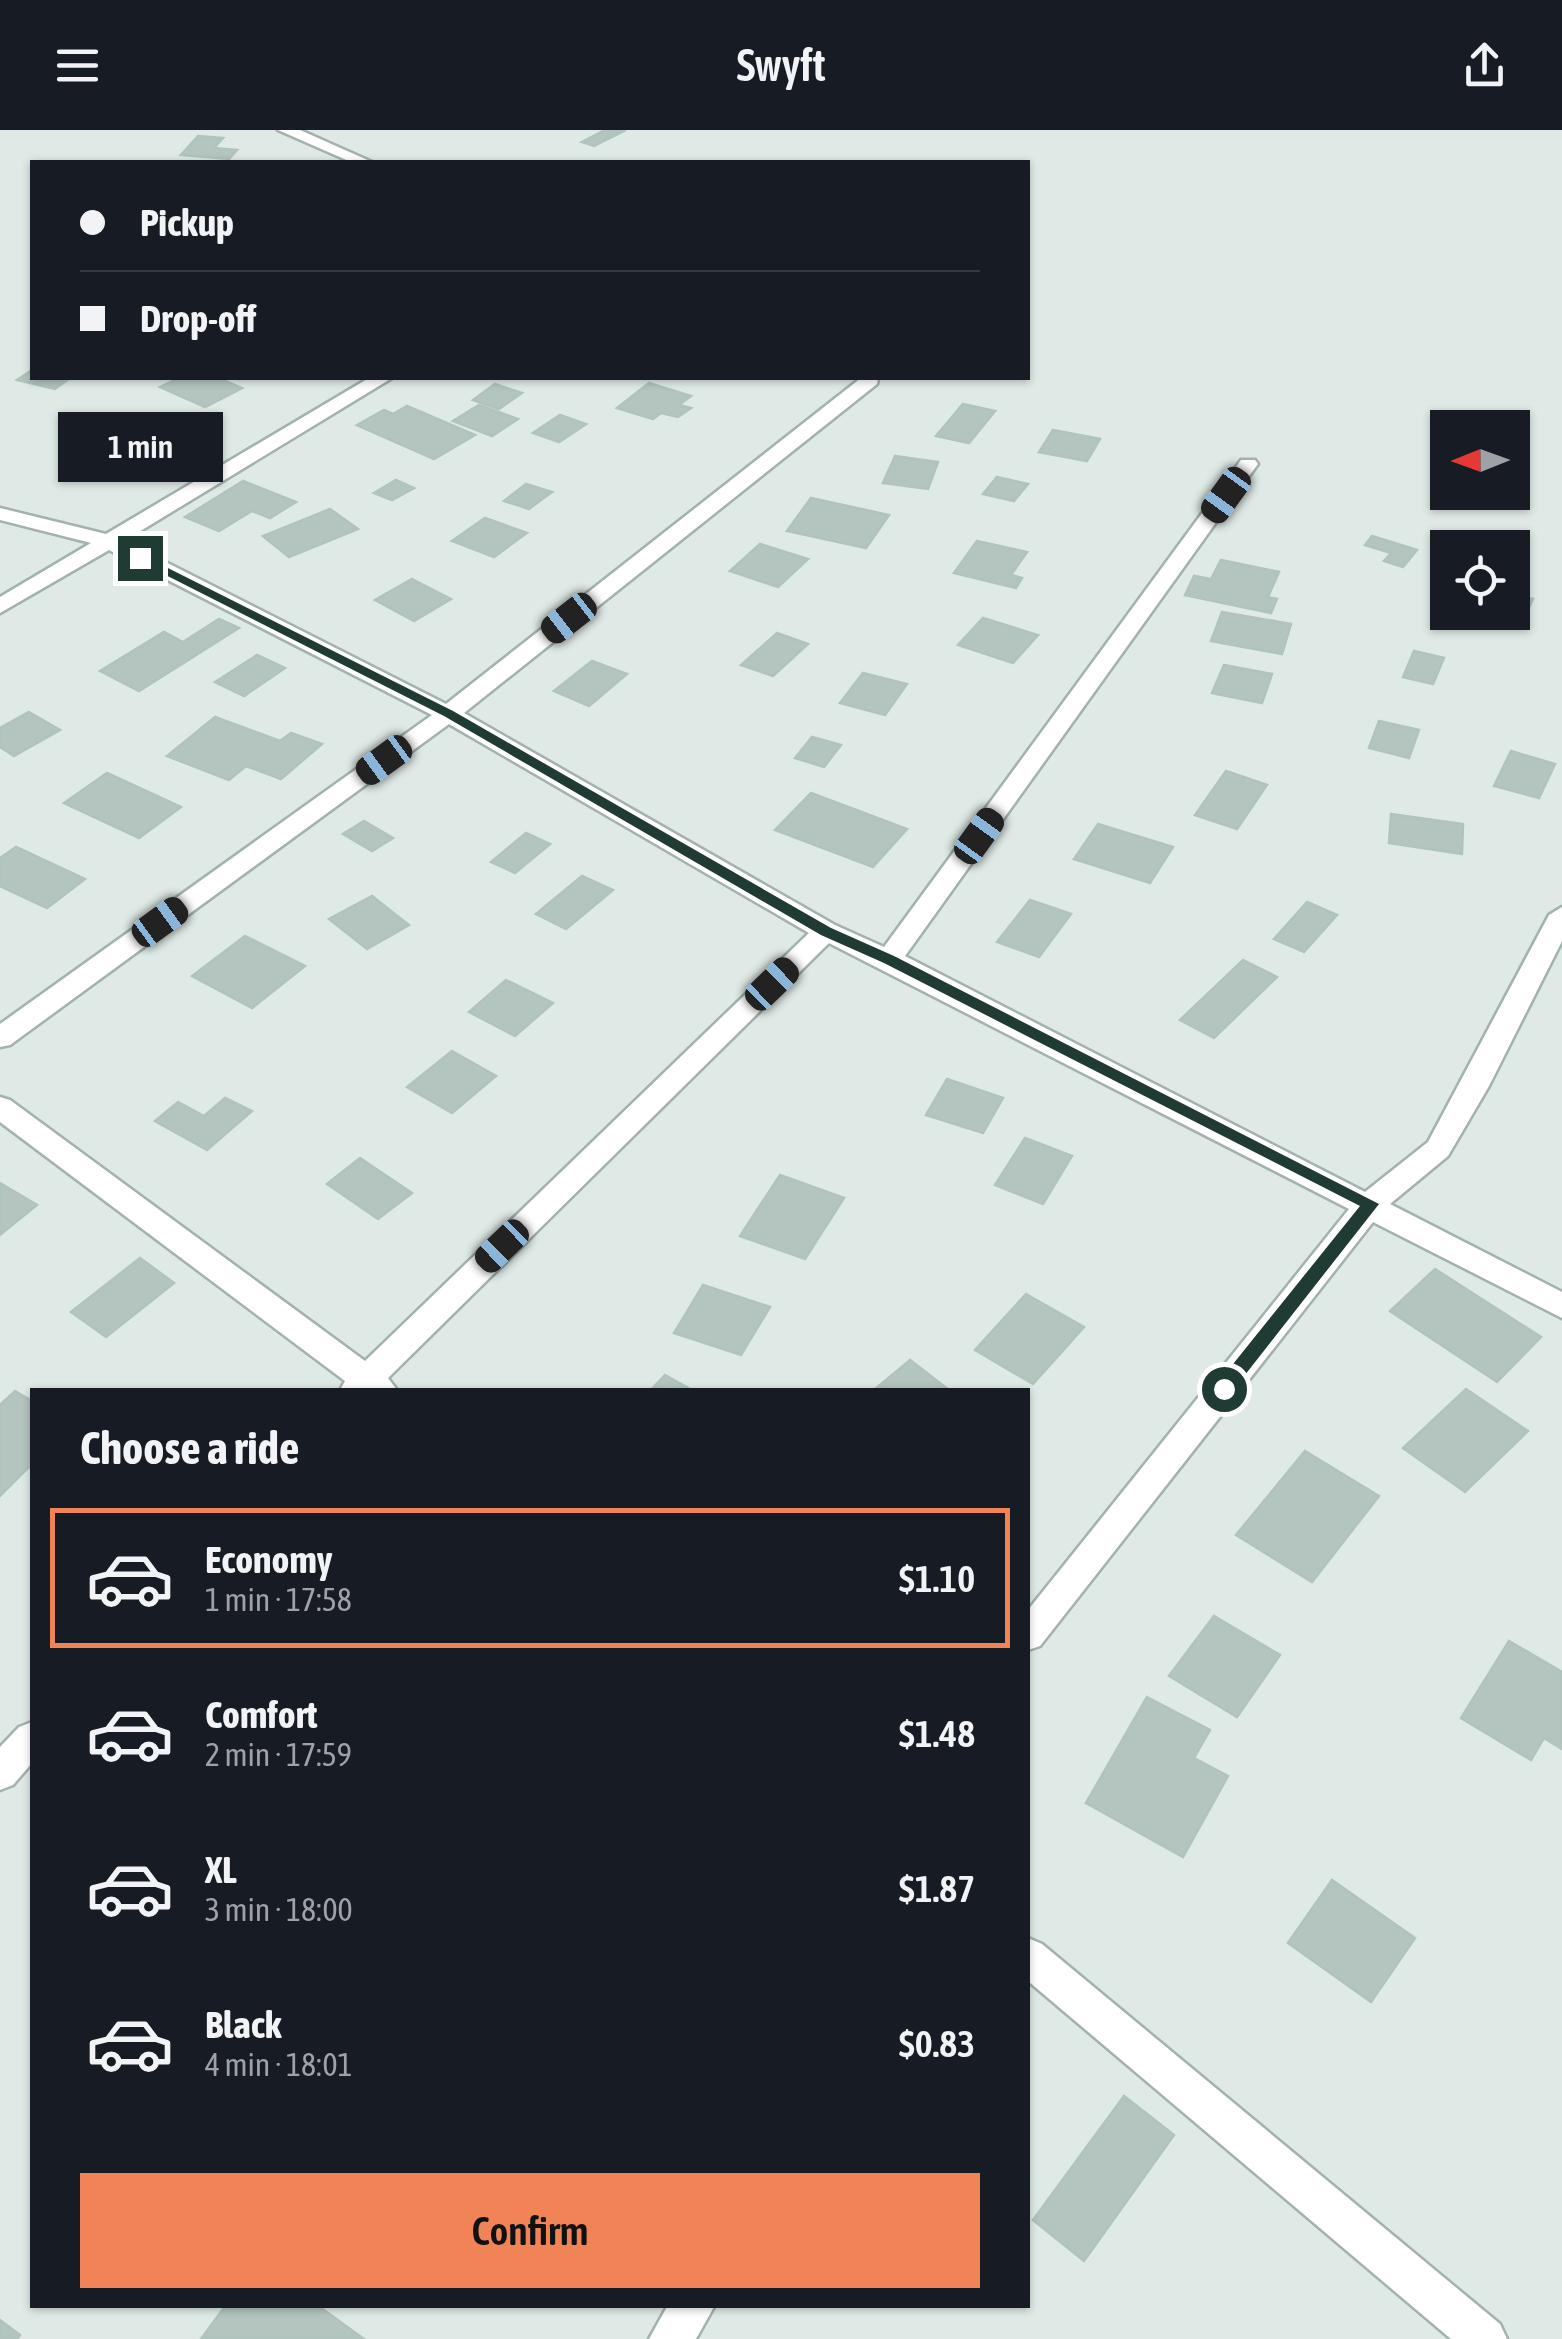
<!DOCTYPE html>
<html lang="en">
<head>
<meta charset="utf-8">
<style>
  body { margin:0; font-family:"Asap Condensed",sans-serif; background:#242831; color:#f1f3f6; height:100vh; display:flex; flex-direction:column; font-size:38px; white-space:nowrap }
  * { box-sizing:border-box; margin:0 }
  p { font-size:32px; color:#9ea1a6 }
  .icon { flex:none; width:55px; height:55px; fill:none; stroke:currentColor; stroke-width:2; stroke-linecap:round; stroke-linejoin:round }
  .map { position:relative; flex:1; overflow:hidden }
  .drawer { position:absolute; left:30px; top:1258px; width:1000px; height:920px; display:flex; flex-direction:column; background:#171b24; border-radius:0px; box-shadow:0 2px 8px #0004 }
  .drawer>* { flex:none }
  .banner { position:absolute; left:30px; top:30px; width:1000px; height:220px; border-radius:0px; box-shadow:0 2px 8px #0004; display:grid; align-content:center; height:220px; padding:0 50px; background:#171b24 }
  .needle { width:65px; rotate:269deg }
  .controls { position:absolute; left:1430px; top:280px; display:grid; gap:20px }
  .controls a { display:grid; place-items:center; width:100px; height:100px; border-radius:0px; background:#171b24; box-shadow:0 2px 8px #0004; font-size:50px }
  .end { position:absolute; width:45px; height:45px; margin:-22px; border:12px solid #203a34; background:#fff; box-shadow:0 0 0 5px #fff }
  .from { border-radius:50% }
  .bubble { position:absolute; height:70px; border-radius:0px; background:#171b24; box-shadow:0 2px 8px #0004; font-size:32px; font-weight:600; line-height:70px; text-align:center }
  .car { position:absolute; width:30px; height:60px; margin:-30px -15px; border-radius:12px; box-shadow:0 0 8px 2px #0007; background:linear-gradient(#222 24%,#8ab4d8 0 40%,#222 0 76%,#8ab4d8 0 86%,#222 0) }
  .banner b { display:flex; align-items:center; gap:35px; height:95px; font-size:38px }
  .banner b+b { border-top:2px solid #363941 }
  .banner i { width:25px; height:25px; background:#f1f3f6 }
  ul { padding:0; list-style:none }
  li { display:flex; align-items:center; gap:30px; height:140px; margin:0 20px 15px; padding:0 30px; border:5px solid transparent; border-radius:0px }
  li div { flex:1 }
  li b { display:block; font-size:38px }
  li em { font-style:normal; font-weight:600 }
  li.on { border-color:#f08456 }
  li>.icon { width:90px; height:90px; stroke-width:1.5 }
  h2 { padding:0 50px; font-size:45px; line-height:120px }
  .action { display:flex; gap:20px; margin-top:auto; padding:20px 50px }
  .action a { flex:1; height:115px; border-radius:0px; background:#f08456; color:#111; font-size:40px; font-weight:600; line-height:115px; text-align:center }
  header { display:flex; justify-content:space-between; align-items:center; height:130px; padding:0 50px; background:#171b24; font-size:45px; font-weight:600 }
  .map>svg:first-child { display:block }
</style>
</head>
<body>
<header><svg class="icon" aria-label="menu" viewBox="0 0 24 24"><path d="M4 6h16M4 12h16M4 18h16"/></svg>Swyft<svg class="icon" aria-label="share" viewBox="0 0 24 24"><path d="M12 15V3M7 8l5-5 5 5M5 13v7h14v-7"/></svg></header>
<div class="map">
<svg width="1562" height="2209" viewBox="0 0 1562 2209">
  <rect width="100%" height="100%" fill="#dfeae6"/>
  <!-- building -->
  <g fill="#b4c5bf" stroke="#b1c3bd" stroke-width="2.5">
    <path d="M 605,0 L 626,0 L 594,16 L 582,12 Z"/>
    <path d="M 198,6 L 223,8 L 214,18 L 237,20 L 229,29 L 181,25 Z"/>
    <path d="M 32,240 L 32,248 L 70,248 L 55,259 L 17,250 Z"/>
    <path d="M 179,248 L 218,248 L 242,258 L 205,277 L 160,257 Z"/>
    <path d="M 649,253 L 691,266 L 679,275 L 691,278 L 678,287 L 661,283 L 653,289 L 617,278 Z"/>
    <path d="M 495,254 L 522,263 L 499,279 L 473,270 Z"/>
    <path d="M 963,274 L 995,281 L 969,313 L 936,306 Z"/>
    <path d="M 479,275 L 518,289 L 492,306 L 453,291 Z"/>
    <path d="M 407,276 L 475,305 L 434,329 L 357,295 L 384,280 L 393,284 Z"/>
    <path d="M 121,284 L 140,293 L 85,321 L 65,311 Z"/>
    <path d="M 560,285 L 586,294 L 559,312 L 533,303 Z"/>
    <path d="M 1053,300 L 1100,309 L 1087,331 L 1039,322 Z"/>
    <path d="M 895,326 L 938,332 L 928,359 L 883,353 Z"/>
    <path d="M 997,347 L 1028,354 L 1014,371 L 983,364 Z"/>
    <path d="M 396,350 L 414,358 L 392,370 L 374,363 Z"/>
    <path d="M 243,351 L 296,372 L 270,388 L 252,381 L 219,401 L 185,387 Z"/>
    <path d="M 526,354 L 552,362 L 529,379 L 504,371 Z"/>
    <path d="M 811,368 L 889,385 L 866,418 L 787,401 Z"/>
    <path d="M 330,379 L 358,399 L 289,427 L 263,406 Z"/>
    <path d="M 485,388 L 527,403 L 494,427 L 452,411 Z"/>
    <path d="M 1372,406 L 1417,420 L 1403,437 L 1384,431 L 1391,423 L 1365,415 Z"/>
    <path d="M 977,411 L 1027,422 L 1011,445 L 1022,448 L 1016,458 L 954,443 Z"/>
    <path d="M 760,414 L 808,429 L 778,457 L 730,441 Z"/>
    <path d="M 1221,430 L 1279,442 L 1268,467 L 1277,469 L 1271,483 L 1185,465 L 1194,446 L 1211,449 Z"/>
    <path d="M 1512,441 L 1523,444 L 1514,465 L 1533,469 L 1527,481 L 1512,478 Z"/>
    <path d="M 412,449 L 451,469 L 414,491 L 375,470 Z"/>
    <path d="M 1222,482 L 1291,494 L 1282,524 L 1211,511 Z"/>
    <path d="M 983,488 L 1038,505 L 1013,533 L 958,515 Z"/>
    <path d="M 219,489 L 239,498 L 139,561 L 100,541 L 164,502 L 183,512 Z"/>
    <path d="M 777,503 L 808,514 L 773,546 L 741,535 Z"/>
    <path d="M 1414,521 L 1444,528 L 1433,554 L 1403,547 Z"/>
    <path d="M 257,525 L 285,538 L 244,566 L 215,552 Z"/>
    <path d="M 592,531 L 627,544 L 589,576 L 554,561 Z"/>
    <path d="M 1224,535 L 1272,544 L 1262,573 L 1212,563 Z"/>
    <path d="M 863,543 L 907,554 L 885,585 L 840,573 Z"/>
    <path d="M 29,582 L 60,600 L 14,626 L 0,617 L 0,598 Z"/>
    <path d="M 215,587 L 280,611 L 291,603 L 322,614 L 281,649 L 246,636 L 229,650 L 167,626 Z"/>
    <path d="M 1379,591 L 1419,600 L 1409,628 L 1369,618 Z"/>
    <path d="M 812,607 L 841,615 L 824,637 L 795,628 Z"/>
    <path d="M 1511,621 L 1555,634 L 1539,668 L 1494,656 Z"/>
    <path d="M 1226,641 L 1267,655 L 1237,699 L 1195,685 Z"/>
    <path d="M 107,643 L 181,677 L 139,708 L 64,673 Z"/>
    <path d="M 811,663 L 907,699 L 873,737 L 775,700 Z"/>
    <path d="M 1391,684 L 1463,694 L 1462,724 L 1389,713 Z"/>
    <path d="M 364,691 L 393,708 L 372,721 L 343,704 Z"/>
    <path d="M 1098,694 L 1173,717 L 1150,753 L 1074,729 Z"/>
    <path d="M 526,703 L 550,714 L 515,743 L 491,732 Z"/>
    <path d="M 16,717 L 85,749 L 47,778 L 0,756 L 0,728 Z"/>
    <path d="M 582,746 L 613,760 L 566,799 L 536,784 Z"/>
    <path d="M 372,766 L 409,795 L 367,819 L 329,789 Z"/>
    <path d="M 1030,770 L 1071,784 L 1039,827 L 997,812 Z"/>
    <path d="M 1307,772 L 1337,785 L 1304,822 L 1274,809 Z"/>
    <path d="M 245,806 L 305,836 L 252,878 L 192,846 Z"/>
    <path d="M 1243,830 L 1277,847 L 1214,908 L 1180,890 Z"/>
    <path d="M 506,850 L 553,873 L 515,906 L 469,882 Z"/>
    <path d="M 452,921 L 496,946 L 452,983 L 407,957 Z"/>
    <path d="M 947,949 L 1003,968 L 983,1003 L 926,985 Z"/>
    <path d="M 225,968 L 252,981 L 207,1020 L 155,991 L 178,972 L 204,986 Z"/>
    <path d="M 1025,1008 L 1072,1026 L 1043,1074 L 995,1055 Z"/>
    <path d="M 360,1028 L 412,1063 L 378,1089 L 327,1054 Z"/>
    <path d="M 780,1045 L 844,1068 L 805,1129 L 740,1106 Z"/>
    <path d="M 0,1053 L 37,1075 L 0,1105 Z"/>
    <path d="M 140,1128 L 174,1153 L 106,1207 L 71,1182 Z"/>
    <path d="M 1435,1139 L 1541,1207 L 1497,1252 L 1390,1181 Z"/>
    <path d="M 703,1155 L 770,1177 L 741,1225 L 674,1203 Z"/>
    <path d="M 1026,1164 L 1084,1197 L 1033,1254 L 975,1220 Z"/>
    <path d="M 910,1230 L 949,1260 L 874,1260 Z"/>
    <path d="M 665,1245 L 692,1260 L 651,1260 Z"/>
    <path d="M 1466,1259 L 1528,1301 L 1465,1362 L 1403,1318 Z"/>
    <path d="M 15,1261 L 32,1271 L 32,1334 L 0,1366 L 0,1275 Z"/>
    <path d="M 1305,1321 L 1379,1366 L 1312,1452 L 1236,1405 Z"/>
    <path d="M 1214,1486 L 1280,1525 L 1237,1587 L 1169,1546 Z"/>
    <path d="M 1509,1511 L 1562,1542 L 1562,1619 L 1544,1608 L 1531,1630 L 1461,1588 Z"/>
    <path d="M 1147,1567 L 1210,1600 L 1194,1628 L 1228,1646 L 1183,1727 L 1086,1673 Z"/>
    <path d="M 1332,1750 L 1415,1808 L 1371,1872 L 1288,1813 Z"/>
    <path d="M 1124,1966 L 1174,2005 L 1084,2131 L 1033,2090 Z"/>
    <path d="M 226,2175 L 317,2175 L 364,2209 L 201,2209 Z"/>
    <path d="M 0,2190 L 20,2205 L 17,2209 L 0,2209 Z"/>
  </g>
  <g fill="none" stroke-linecap="round" stroke-linejoin="round">
    <!-- street casing -->
    <g stroke="#a2b2ad" stroke-width="5">
      <g id="street">
        <path d="M 278,0 L 300,0 L 372,32 L 351,32 Z"/>
        <path d="M 369,248 L 392,248 L 124,411 L 446,574 L 861,248 L 878,248 L 877,254 L 464,583 L 835,795 L 884,817 L 1241,330 L 1255,330 L 1258,334 L 1255,338 L 905,826 L 1365,1062 L 1428,1012 L 1549,785 L 1562,777 L 1562,811 L 1489,956 L 1448,1026 L 1390,1074 L 1562,1162 L 1562,1188 L 1373,1092 L 1040,1516 L 1028,1520 L 1028,1480 L 1349,1079 L 829,813 L 388,1248 L 397,1260 L 340,1260 L 345,1251 L 0,992 L 0,967 L 10,970 L 365,1231 L 809,803 L 449,594 L 10,915 L 0,917 L 0,894 L 432,585 L 109,420 L 0,483 L 0,467 L 91,413 L 0,390 L 0,378 L 106,404 Z"/>
        <path d="M 32,1592 L 32,1633 L 13,1655 L 0,1660 L 0,1617 L 19,1597 Z"/>
        <path d="M 1028,1808 L 1042,1814 L 1500,2194 L 1507,2209 L 1451,2209 L 1028,1851 Z"/>
        <path d="M 668,2175 L 715,2175 L 696,2209 L 649,2209 Z"/>
      </g>
    </g>
    <!-- street -->
    <use href="#street" fill="#fff" fill-rule="evenodd"/>
  </g>
  <!-- route -->
  <path fill="#203a34" d="M 140,424 L 453,581 L 831,798 L 894,826 L 1379,1074 L 1230,1264 L 1217,1264 L 1217,1254 L 1360,1076 L 884,833 L 821,805 L 444,586 L 136,430 Z"/>
</svg>
<div class="controls">
<a><svg class="needle" viewBox="-14 -14 28 28"><path d="M0-13l5 13h-10z" fill="#e53935"/><path d="M0 13l5-13h-10z" fill="#9ea1a6"/></svg></a>
<a><svg class="icon" aria-label="locate" viewBox="0 0 24 24"><circle cx="12" cy="12" r="6"/><path d="M12 2v4M12 18v4M2 12h4M18 12h4"/></svg></a>
</div>
<i class="end from" style="left:1224px;top:1259px"></i>
<i class="end" style="left:140px;top:428px"></i>
<div class="bubble" style="left:58px;top:282px;width:165px">1 min</div>
<i class="car" style="left:1226px;top:365px;rotate:216deg"></i>
<i class="car" style="left:569px;top:488px;rotate:232deg"></i>
<i class="car" style="left:384px;top:630px;rotate:234deg"></i>
<i class="car" style="left:979px;top:706px;rotate:36deg"></i>
<i class="car" style="left:160px;top:792px;rotate:54deg"></i>
<i class="car" style="left:772px;top:854px;rotate:46deg"></i>
<i class="car" style="left:502px;top:1116px;rotate:226deg"></i>
<div class="banner">
<b><i class="from"></i>Pickup</b>
<b><i></i>Drop-off</b>
</div>
<section class="drawer">
<h2>Choose a ride</h2>
<ul>
<li class="on"><svg class="icon" aria-label="car" viewBox="0 0 24 24"><path d="M5 17H2v-5l4-1 3-4h7l3 4 3 1v5h-3M9 17h6M6 11h13"/><circle cx="7" cy="17" r="2"/><circle cx="17" cy="17" r="2"/></svg><div><b>Economy</b><p>1 min · 17:58</p></div><em>$1.10</em></li>
<li><svg class="icon" aria-label="car" viewBox="0 0 24 24"><path d="M5 17H2v-5l4-1 3-4h7l3 4 3 1v5h-3M9 17h6M6 11h13"/><circle cx="7" cy="17" r="2"/><circle cx="17" cy="17" r="2"/></svg><div><b>Comfort</b><p>2 min · 17:59</p></div><em>$1.48</em></li>
<li><svg class="icon" aria-label="car" viewBox="0 0 24 24"><path d="M5 17H2v-5l4-1 3-4h7l3 4 3 1v5h-3M9 17h6M6 11h13"/><circle cx="7" cy="17" r="2"/><circle cx="17" cy="17" r="2"/></svg><div><b>XL</b><p>3 min · 18:00</p></div><em>$1.87</em></li>
<li><svg class="icon" aria-label="car" viewBox="0 0 24 24"><path d="M5 17H2v-5l4-1 3-4h7l3 4 3 1v5h-3M9 17h6M6 11h13"/><circle cx="7" cy="17" r="2"/><circle cx="17" cy="17" r="2"/></svg><div><b>Black</b><p>4 min · 18:01</p></div><em>$0.83</em></li>
</ul>
<div class="action"><a>Confirm</a></div>
</section>
</div>
</body>
</html>
